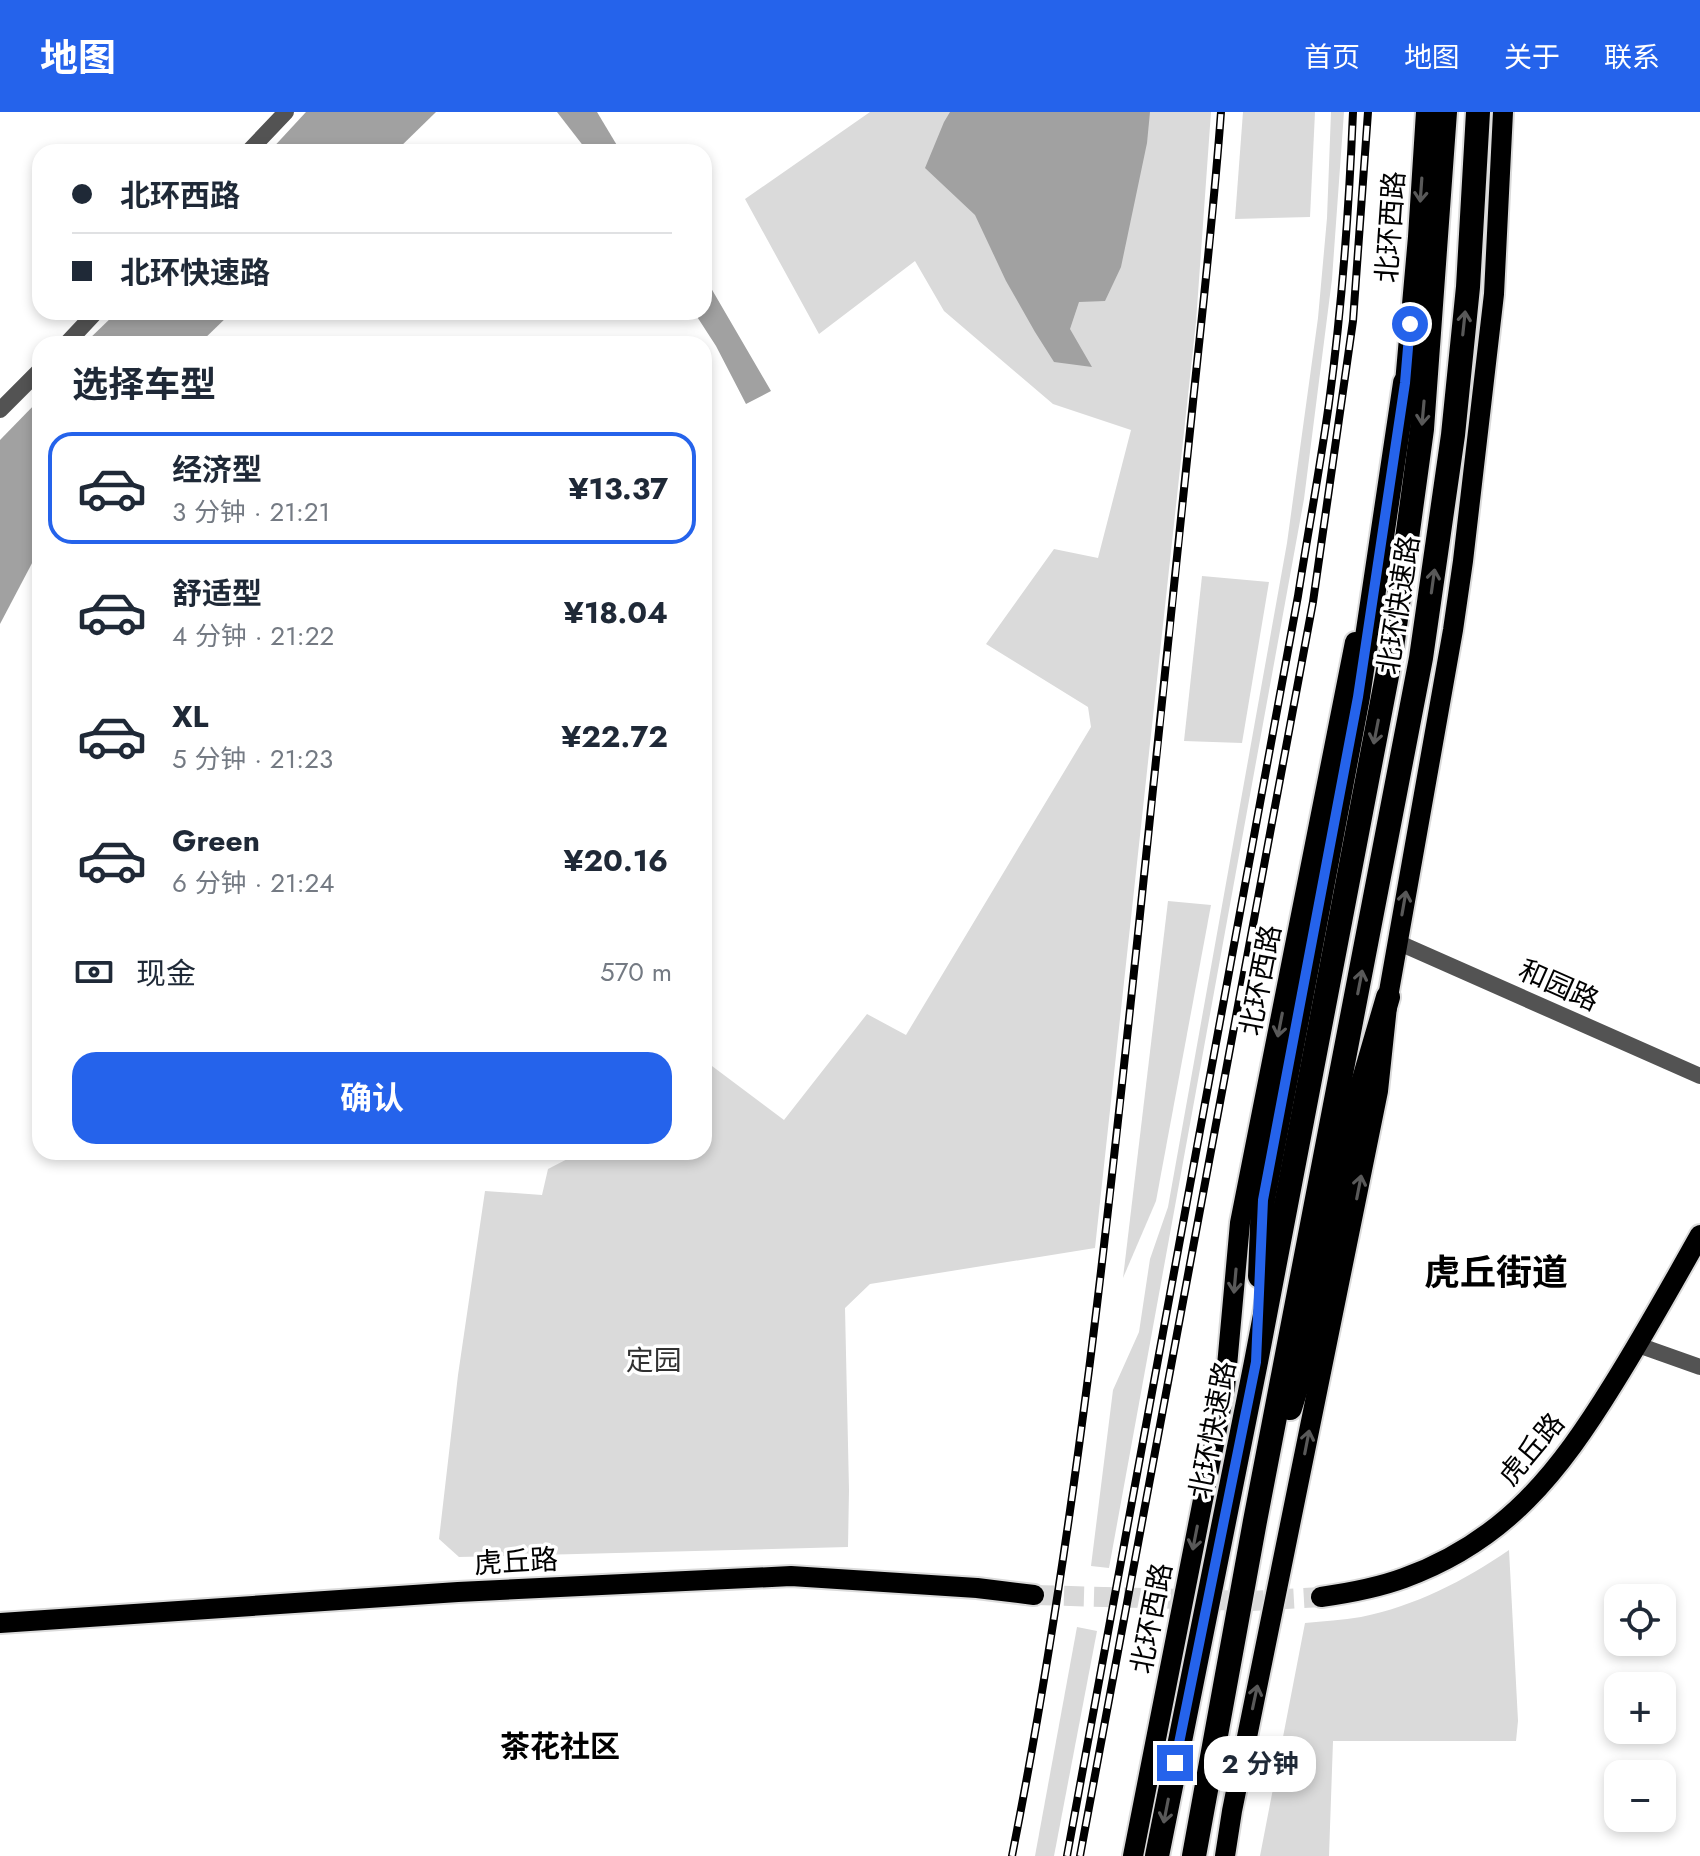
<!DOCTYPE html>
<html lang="zh">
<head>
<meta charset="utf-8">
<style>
  body { margin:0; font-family:Jost,"Noto Sans SC",sans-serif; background:#f6f6f7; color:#1f2937; height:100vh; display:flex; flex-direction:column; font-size:30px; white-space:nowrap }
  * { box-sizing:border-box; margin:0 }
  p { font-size:26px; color:#747a83 }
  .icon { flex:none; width:44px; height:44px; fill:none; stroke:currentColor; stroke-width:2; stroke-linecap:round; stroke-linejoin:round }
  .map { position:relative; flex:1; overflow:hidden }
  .side { position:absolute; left:32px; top:224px; width:680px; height:824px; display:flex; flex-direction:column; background:#fff; border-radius:24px; box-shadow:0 4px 12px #0003 }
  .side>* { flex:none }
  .banner { position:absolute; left:32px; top:32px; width:680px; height:176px; border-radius:24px; box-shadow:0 4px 12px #0003; display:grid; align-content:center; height:176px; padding:0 40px; background:#fff }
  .controls { position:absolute; left:1604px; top:1472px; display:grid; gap:16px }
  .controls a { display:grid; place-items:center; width:72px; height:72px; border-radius:16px; background:#fff; box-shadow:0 4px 12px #0003; font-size:40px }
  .end { position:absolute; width:36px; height:36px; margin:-18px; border:10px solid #2563eb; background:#fff; box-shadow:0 0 0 4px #fff }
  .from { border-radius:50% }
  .bubble { position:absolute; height:56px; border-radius:24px; background:#fff; box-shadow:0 4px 12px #0003; font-size:26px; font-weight:700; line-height:56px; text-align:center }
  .banner b { display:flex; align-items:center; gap:28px; height:76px; font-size:30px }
  .banner b+b { border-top:2px solid #e0e1e3 }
  .banner i { width:20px; height:20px; background:#1f2937 }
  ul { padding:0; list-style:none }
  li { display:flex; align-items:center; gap:24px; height:112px; margin:0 16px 12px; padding:0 24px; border:4px solid transparent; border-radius:24px }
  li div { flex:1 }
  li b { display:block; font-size:30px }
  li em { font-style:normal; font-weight:700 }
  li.on { border-color:#2563eb }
  li>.icon { width:72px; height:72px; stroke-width:1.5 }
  h2 { padding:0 40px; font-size:36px; line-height:96px }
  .pay { display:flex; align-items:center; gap:20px; height:88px; padding:0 40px; font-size:30px }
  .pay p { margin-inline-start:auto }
  .cta { display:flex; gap:16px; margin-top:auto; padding:16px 40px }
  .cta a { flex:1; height:92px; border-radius:24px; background:#2563eb; color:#fff; font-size:32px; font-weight:700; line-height:92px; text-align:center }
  header { display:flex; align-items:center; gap:48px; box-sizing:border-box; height:112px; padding:0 40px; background:#2563eb; color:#fff }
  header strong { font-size:38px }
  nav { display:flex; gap:44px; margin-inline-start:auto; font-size:28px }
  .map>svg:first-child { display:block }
</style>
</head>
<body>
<header>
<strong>地图</strong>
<nav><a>首页</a><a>地图</a><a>关于</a><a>联系</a></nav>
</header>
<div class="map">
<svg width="1700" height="1744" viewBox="0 0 1700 1744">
  <rect width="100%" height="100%" fill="#fff"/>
  <!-- green -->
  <g fill="#dadada">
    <path d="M 870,0 L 1211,0 L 1196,210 L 1095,1136 L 870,1172 L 845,1196 L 849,1378 L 848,1435 L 459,1445 L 439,1427 L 458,1263 L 485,1079 L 542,1083 L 548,1057 L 581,1040 L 704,1040 L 704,948 L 784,1008 L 867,902 L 906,923 L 1091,615 L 1088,595 L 986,532 L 1054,437 L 1098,446 L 1131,318 L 1053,292 L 944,199 L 915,149 L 819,222 L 745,87 Z"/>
    <path d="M 1243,0 L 1315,0 L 1310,105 L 1235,107 Z"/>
    <path d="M 1331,0 L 1344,0 L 1332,167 L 1304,387 L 1109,1456 L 1091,1454 L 1113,1278 L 1139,1220 L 1150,1147 L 1168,1095 L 1287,431 L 1318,206 L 1327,106 Z"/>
    <path d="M 1202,464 L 1269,470 L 1242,631 L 1184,629 Z"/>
    <path d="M 1168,789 L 1211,793 L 1156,1089 L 1123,1166 Z"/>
    <path d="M 1509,1438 L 1518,1609 L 1516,1629 L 1333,1629 L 1329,1744 L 1260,1744 L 1305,1511 C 1323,1509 1343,1508 1361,1505 C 1415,1494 1464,1469 1509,1438 Z"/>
    <path d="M 1077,1515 L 1097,1519 L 1054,1744 L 1035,1744 Z"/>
  </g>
  <!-- water -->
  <g fill="#a1a1a1">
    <path d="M 306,0 L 436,0 L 395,40 L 269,40 Z"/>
    <path d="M 557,0 L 597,0 L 621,40 L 588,40 Z"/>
    <path d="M 950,0 L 1150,0 L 1147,31 L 1121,155 L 1105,189 L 1079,190 L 1070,217 L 1092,255 L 1054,250 L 1035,220 L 1006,169 L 975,103 L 925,56 L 944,10 Z"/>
    <path d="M 704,164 L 771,279 L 746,292 L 716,234 L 694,200 L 704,200 Z"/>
    <path d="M 117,200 L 232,200 L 199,232 L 84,232 Z"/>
    <path d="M 40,287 L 40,436 L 0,512 L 0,328 Z"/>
  </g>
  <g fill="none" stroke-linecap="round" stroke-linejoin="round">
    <!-- major-tunnel -->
    <path stroke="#d9d9d9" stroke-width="20" stroke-dasharray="20 10" stroke-linecap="butt" d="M 1034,1483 L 1251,1489 L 1321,1485"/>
    <!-- major casing -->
    <g stroke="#dbdbdb" stroke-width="24">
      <g id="major">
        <path d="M 1402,287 L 1405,271 L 1418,125 L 1426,0"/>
        <path d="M 1321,1485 C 1349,1481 1377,1476 1404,1466 C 1506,1429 1559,1360 1614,1271 C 1644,1223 1672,1173 1700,1123"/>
        <path d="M 0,1511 L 458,1480 L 791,1464 L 977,1476 L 1034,1483"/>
        <path d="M 1133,1744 L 1225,1276 L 1240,1111 L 1355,530"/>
        <path d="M 1225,1744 L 1232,1699 L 1378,979 L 1388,885 L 1453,518 L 1463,449 L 1494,182 L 1503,0"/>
      </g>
    </g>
    <!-- highway casing -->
    <g stroke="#dbdbdb" stroke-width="28">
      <g id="highway">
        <path d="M 1260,1164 L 1263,1088 L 1358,585 L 1405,271"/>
        <path d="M 1290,1296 L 1302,1258 L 1362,974 L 1388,885"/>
        <path d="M 1157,1744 L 1256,1250 L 1391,543 L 1422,317 L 1445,0"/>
        <path d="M 1194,1744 L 1255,1409 L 1421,546 L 1453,323 L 1468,175 L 1478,0"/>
      </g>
    </g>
    <!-- minor -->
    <g stroke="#535353" stroke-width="16">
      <path d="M 248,40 L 286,0"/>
      <path d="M 66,232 L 96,200"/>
      <path d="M 0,298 L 40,258"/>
      <path d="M 1397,830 L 1700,964"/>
      <path d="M 1638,1233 L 1700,1255"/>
    </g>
    <!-- major -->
    <use href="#major" stroke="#000" stroke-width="20"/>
    <!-- highway -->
    <use href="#highway" stroke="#000" stroke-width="24"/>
    <!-- rail casing -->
    <g stroke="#000" stroke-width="8">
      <g id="rail">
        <path d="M 1012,1744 C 1076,1421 1110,1092 1144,764 C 1161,606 1177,448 1193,290 C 1203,193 1214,97 1221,0"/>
        <path d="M 1067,1744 L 1298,484 C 1308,420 1320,356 1329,291 C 1342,195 1349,97 1353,0"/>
        <path d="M 1080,1744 L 1313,490 L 1353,209 L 1368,0"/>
      </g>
    </g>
    <!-- rail -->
    <use href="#rail" stroke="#fff" stroke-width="5" stroke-dasharray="15" stroke-linecap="butt"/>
  </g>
  <!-- one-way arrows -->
  <defs><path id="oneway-shaft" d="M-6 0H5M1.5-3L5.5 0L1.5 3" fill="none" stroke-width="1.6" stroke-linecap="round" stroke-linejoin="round" transform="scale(2)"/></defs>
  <g stroke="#595959">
    <use href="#oneway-shaft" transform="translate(1421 78) rotate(94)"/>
    <use href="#oneway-shaft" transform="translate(1464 211) rotate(-84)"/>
    <use href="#oneway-shaft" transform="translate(1423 301) rotate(95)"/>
    <use href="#oneway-shaft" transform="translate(1433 469) rotate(-82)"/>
    <use href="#oneway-shaft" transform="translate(1376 620) rotate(101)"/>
    <use href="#oneway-shaft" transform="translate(1404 791) rotate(-80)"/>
    <use href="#oneway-shaft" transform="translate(1360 870) rotate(-79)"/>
    <use href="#oneway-shaft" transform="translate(1280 913) rotate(101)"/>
    <use href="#oneway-shaft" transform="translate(1359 1075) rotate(-79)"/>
    <use href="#oneway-shaft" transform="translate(1235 1169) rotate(95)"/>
    <use href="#oneway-shaft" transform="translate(1307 1330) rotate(-79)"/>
    <use href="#oneway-shaft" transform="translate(1195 1426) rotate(101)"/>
    <use href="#oneway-shaft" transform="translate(1255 1585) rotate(-78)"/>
    <use href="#oneway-shaft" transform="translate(1166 1699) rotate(101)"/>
  </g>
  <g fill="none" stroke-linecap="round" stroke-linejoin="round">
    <!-- route -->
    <path stroke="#2563eb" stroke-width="10" d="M 1175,1651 L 1256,1250 L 1263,1088 L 1358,585 L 1405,271 L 1410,212"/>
  </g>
  <g text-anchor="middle" stroke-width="7" stroke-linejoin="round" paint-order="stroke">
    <!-- street labels -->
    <g font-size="28" fill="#000" stroke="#fff">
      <text transform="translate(1390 115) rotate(-86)" y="10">北环西路</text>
      <text transform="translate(1398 493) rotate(-81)" y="10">北环快速路</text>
      <text transform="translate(1260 868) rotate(-79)" y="10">北环西路</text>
      <text transform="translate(1559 873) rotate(24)" y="10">和园路</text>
      <text transform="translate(1212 1318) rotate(-79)" y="10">北环快速路</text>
      <text transform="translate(1531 1337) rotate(-50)" y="10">虎丘路</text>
      <text transform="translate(516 1449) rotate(-3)" y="10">虎丘路</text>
      <text transform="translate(1151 1506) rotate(-79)" y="10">北环西路</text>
    </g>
    <!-- park labels -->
    <g font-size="28" fill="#313131" stroke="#fff">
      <text x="654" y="1258">定园</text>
    </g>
    <!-- neighbourhood labels -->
    <g font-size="30" font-weight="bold" fill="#000" stroke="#fff">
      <text x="560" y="1645">茶花社区</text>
    </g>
    <!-- district labels -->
    <g font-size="36" font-weight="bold" fill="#000" stroke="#fff">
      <text x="1496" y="1173">虎丘街道</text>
    </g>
  </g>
</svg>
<div class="controls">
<a><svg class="icon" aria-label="locate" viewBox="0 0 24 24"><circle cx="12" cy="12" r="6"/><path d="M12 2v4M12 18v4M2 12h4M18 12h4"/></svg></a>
<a>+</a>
<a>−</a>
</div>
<i class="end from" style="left:1410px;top:212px"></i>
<i class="end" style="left:1175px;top:1651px"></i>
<div class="bubble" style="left:1204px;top:1624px;width:112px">2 分钟</div>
<div class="banner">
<b><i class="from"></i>北环西路</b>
<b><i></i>北环快速路</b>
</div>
<section class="side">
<h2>选择车型</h2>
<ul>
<li class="on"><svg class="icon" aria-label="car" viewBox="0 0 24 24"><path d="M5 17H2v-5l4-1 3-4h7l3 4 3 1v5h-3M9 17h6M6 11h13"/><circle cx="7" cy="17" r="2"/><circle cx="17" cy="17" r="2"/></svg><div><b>经济型</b><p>3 分钟 · 21:21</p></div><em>¥13.37</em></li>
<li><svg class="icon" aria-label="car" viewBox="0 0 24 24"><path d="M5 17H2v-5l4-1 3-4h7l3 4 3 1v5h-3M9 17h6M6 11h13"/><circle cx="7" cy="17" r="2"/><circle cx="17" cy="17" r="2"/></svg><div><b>舒适型</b><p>4 分钟 · 21:22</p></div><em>¥18.04</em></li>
<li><svg class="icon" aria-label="car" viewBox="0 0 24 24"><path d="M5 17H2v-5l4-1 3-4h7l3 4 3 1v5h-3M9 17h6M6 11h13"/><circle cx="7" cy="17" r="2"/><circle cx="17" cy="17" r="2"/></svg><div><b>XL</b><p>5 分钟 · 21:23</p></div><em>¥22.72</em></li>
<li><svg class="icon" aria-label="car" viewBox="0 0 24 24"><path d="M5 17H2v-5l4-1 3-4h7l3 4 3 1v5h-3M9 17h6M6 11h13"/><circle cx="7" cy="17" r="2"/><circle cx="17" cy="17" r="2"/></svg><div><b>Green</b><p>6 分钟 · 21:24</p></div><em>¥20.16</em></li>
</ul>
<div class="pay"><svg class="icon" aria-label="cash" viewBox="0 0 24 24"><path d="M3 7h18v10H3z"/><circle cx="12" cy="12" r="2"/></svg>现金<p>570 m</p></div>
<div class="cta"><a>确认</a></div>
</section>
</div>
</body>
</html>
